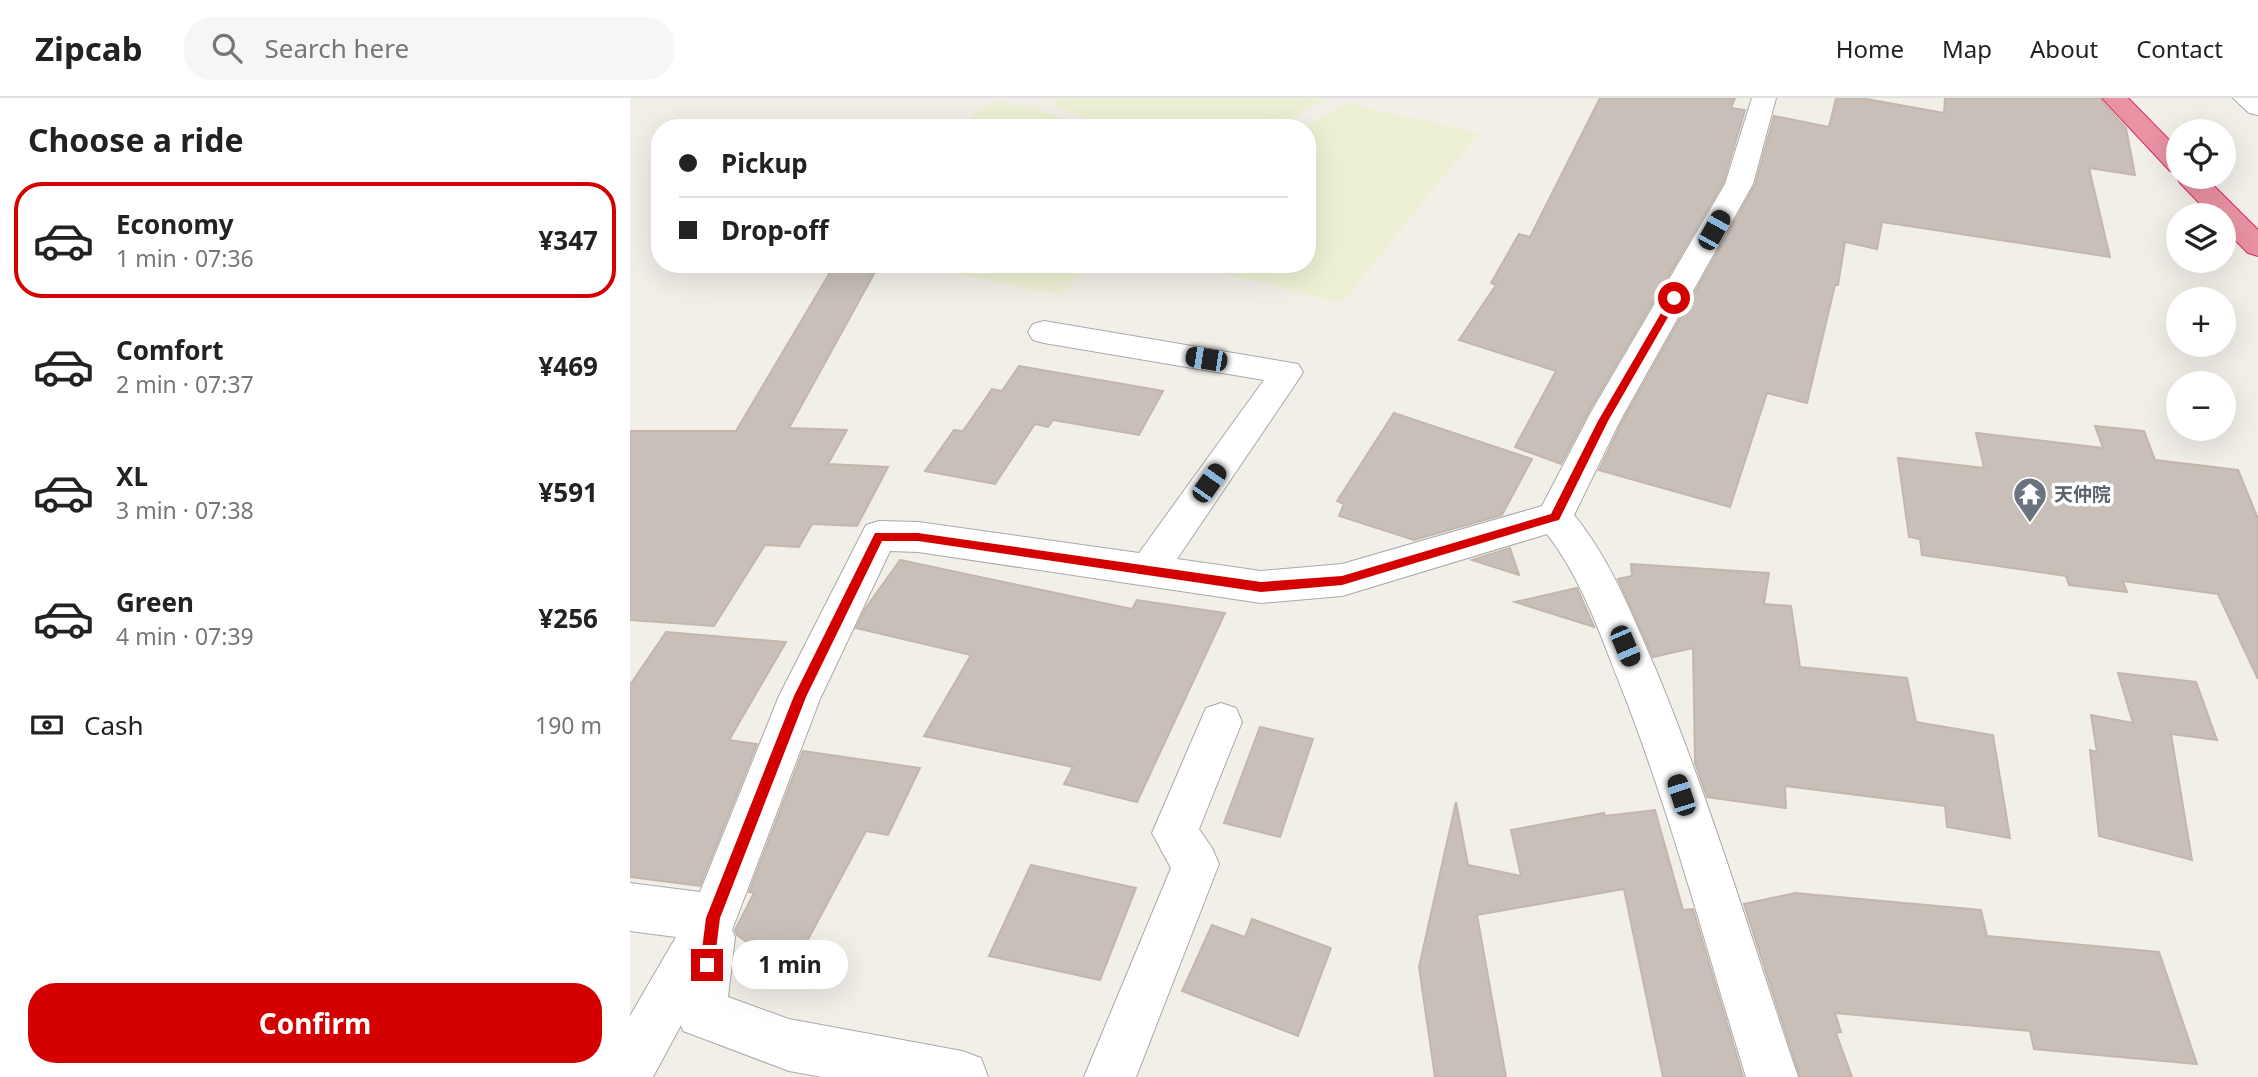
<!DOCTYPE html>
<html lang="en">
<head>
<meta charset="utf-8">
<style>
  body { margin:0; font-family:"Noto Sans","Noto Sans JP",sans-serif; background:#f6f6f6; color:#222; height:100vh; display:flex; flex-direction:column; font-size:26px; white-space:nowrap }
  * { box-sizing:border-box; margin:0 }
  p { font-size:23px; color:#767676 }
  .icon { flex:none; width:38px; height:38px; fill:none; stroke:currentColor; stroke-width:2; stroke-linecap:round; stroke-linejoin:round }
  .map { position:relative; flex:1; overflow:hidden }
  .side { display:flex; flex-direction:column; background:#fff; width:630px }
  .side>* { flex:none }
  .hud { position:absolute; left:21px; top:21px; width:665px; height:154px; border-radius:28px; box-shadow:0 7px 28px #0002; display:grid; align-content:center; height:154px; padding:0 28px; background:#fff }
  .buttons { position:absolute; left:1536px; top:21px; display:grid; gap:14px }
  .buttons a { display:grid; place-items:center; width:70px; height:70px; border-radius:50%; background:#fff; box-shadow:0 7px 28px #0002; font-size:35px }
  .end { position:absolute; width:32px; height:32px; margin:-16px; border:9px solid #d40000; background:#fff; box-shadow:0 0 0 4px #fff }
  .from { border-radius:50% }
  .bubble { position:absolute; height:49px; border-radius:24px; background:#fff; box-shadow:0 7px 28px #0002; font-size:23px; font-weight:700; line-height:49px; text-align:center }
  .car { position:absolute; width:21px; height:42px; margin:-21px -10px; border-radius:9px; box-shadow:0 0 5px 2px #0007; background:linear-gradient(#222 24%,#8ab4d8 0 40%,#222 0 76%,#8ab4d8 0 86%,#222 0) }
  .hud b { display:flex; align-items:center; gap:24px; height:66px; font-size:26px }
  .hud b+b { border-top:2px solid #e0e0e0 }
  .hud i { width:18px; height:18px; background:#222 }
  ul { padding:0; list-style:none }
  li { display:flex; align-items:center; gap:21px; height:116px; margin:0 14px 10px; padding:0 14px; border:4px solid transparent; border-radius:28px }
  li div { flex:1 }
  li b { display:block; font-size:26px }
  li em { font-style:normal; font-weight:700 }
  li.current { border-color:#d40000 }
  li>.icon { width:63px; height:63px; stroke-width:1.5 }
  h2 { padding:0 28px; font-size:32px; line-height:84px }
  .pay { display:flex; align-items:center; gap:18px; height:77px; padding:0 28px; font-size:26px }
  .pay p { margin-inline-start:auto }
  .button { display:flex; gap:14px; margin-top:auto; padding:14px 28px }
  .button a { flex:1; height:80px; border-radius:28px; background:#d40000; color:#fff; font-size:28px; font-weight:700; line-height:80px; text-align:center }
  header { display:flex; align-items:center; gap:42px; box-sizing:border-box; height:98px; padding:0 35px; background:#fff; border-bottom:2px solid #e0e0e0 }
  header strong { font-size:33px }
  nav { display:flex; gap:38px; margin-inline-start:auto; font-size:24px }
  .search { width:490px; height:63px; background:#f6f6f6; display:flex; align-items:center; gap:18px; box-sizing:border-box; padding:0 24px; border-radius:28px; color:#767676; font-size:26px }
  main { display:flex; flex:1; min-height:0 }
  .map>svg:first-child { display:block }
</style>
</head>
<body>
<header>
<strong>Zipcab</strong>
<div class="search"><svg class="icon" aria-label="search" viewBox="0 0 24 24"><circle cx="10" cy="10" r="6"/><path d="M15 15l6 6"/></svg>Search here</div>
<nav><a>Home</a><a>Map</a><a>About</a><a>Contact</a></nav>
</header>
<main>
<section class="side">
<h2>Choose a ride</h2>
<ul>
<li class="current"><svg class="icon" aria-label="car" viewBox="0 0 24 24"><path d="M5 17H2v-5l4-1 3-4h7l3 4 3 1v5h-3M9 17h6M6 11h13"/><circle cx="7" cy="17" r="2"/><circle cx="17" cy="17" r="2"/></svg><div><b>Economy</b><p>1 min · 07:36</p></div><em>¥347</em></li>
<li><svg class="icon" aria-label="car" viewBox="0 0 24 24"><path d="M5 17H2v-5l4-1 3-4h7l3 4 3 1v5h-3M9 17h6M6 11h13"/><circle cx="7" cy="17" r="2"/><circle cx="17" cy="17" r="2"/></svg><div><b>Comfort</b><p>2 min · 07:37</p></div><em>¥469</em></li>
<li><svg class="icon" aria-label="car" viewBox="0 0 24 24"><path d="M5 17H2v-5l4-1 3-4h7l3 4 3 1v5h-3M9 17h6M6 11h13"/><circle cx="7" cy="17" r="2"/><circle cx="17" cy="17" r="2"/></svg><div><b>XL</b><p>3 min · 07:38</p></div><em>¥591</em></li>
<li><svg class="icon" aria-label="car" viewBox="0 0 24 24"><path d="M5 17H2v-5l4-1 3-4h7l3 4 3 1v5h-3M9 17h6M6 11h13"/><circle cx="7" cy="17" r="2"/><circle cx="17" cy="17" r="2"/></svg><div><b>Green</b><p>4 min · 07:39</p></div><em>¥256</em></li>
</ul>
<div class="pay"><svg class="icon" aria-label="cash" viewBox="0 0 24 24"><path d="M3 7h18v10H3z"/><circle cx="12" cy="12" r="2"/></svg>Cash<p>190 m</p></div>
<div class="button"><a>Confirm</a></div>
</section>
<div class="map">
<svg width="1628" height="979" viewBox="0 0 1628 979">
  <rect width="100%" height="100%" fill="#f2efe9"/>
  <!-- farmland -->
  <g fill="#eef0d5">
    <path d="M 684,0 L 694,3 L 645,30 L 481,30 L 428,10 L 423,1 Z"/>
    <path d="M 365,4 L 403,9 L 460,30 L 330,30 L 347,13 Z"/>
    <path d="M 717,5 L 849,35 L 712,205 L 553,166 L 677,166 L 677,30 L 673,30 Z"/>
    <path d="M 281,166 L 461,166 L 431,198 Z"/>
  </g>
  <!-- building -->
  <g fill="#c7bfb8" stroke="#c4b6ab" stroke-width="2">
    <path d="M 970,0 L 1105,0 L 1101,10 L 1115,12 L 1093,85 L 959,313 L 931,366 L 885,349 L 926,273 L 829,242 L 866,187 L 861,185 L 889,136 L 900,139 Z"/>
    <path d="M 1206,0 L 1231,0 L 1314,15 L 1315,0 L 1469,0 L 1496,30 L 1505,77 L 1459,70 L 1480,159 L 1252,124 L 1247,151 L 1215,144 L 1208,187 L 1205,187 L 1177,305 L 1137,295 L 1100,409 L 969,372 L 992,324 L 1125,87 L 1144,18 L 1199,29 Z"/>
    <path d="M 205,166 L 231,166 L 245,174 L 159,330 L 217,332 L 198,366 L 258,369 L 227,428 L 182,426 L 169,449 L 135,447 L 84,528 L 0,522 L 0,333 L 106,333 Z"/>
    <path d="M 389,268 L 533,293 L 509,337 L 423,322 L 418,329 L 405,326 L 365,386 L 295,373 L 324,332 L 333,333 L 362,291 L 372,293 Z"/>
    <path d="M 764,315 L 902,361 L 872,417 L 784,442 L 709,418 L 714,406 L 707,403 Z"/>
    <path d="M 1465,328 L 1514,333 L 1525,362 L 1608,372 L 1628,421 L 1628,581 L 1588,496 L 1493,483 L 1497,494 L 1439,487 L 1436,478 L 1292,457 L 1290,441 L 1279,439 L 1268,360 L 1354,370 L 1346,335 L 1473,350 Z"/>
    <path d="M 880,450 L 889,477 L 842,462 Z"/>
    <path d="M 270,462 L 502,511 L 507,502 L 595,515 L 507,704 L 434,686 L 443,669 L 294,638 L 341,557 L 226,530 L 235,511 Z"/>
    <path d="M 1001,466 L 1139,475 L 1134,506 L 1161,508 L 1170,569 L 1277,580 L 1286,624 L 1363,637 L 1380,740 L 1317,729 L 1315,708 L 1155,688 L 1156,710 L 1077,699 L 1065,665 L 1063,550 L 1023,559 L 988,481 L 1002,478 Z"/>
    <path d="M 947,490 L 964,529 L 885,504 Z"/>
    <path d="M 36,534 L 156,544 L 99,642 L 127,646 L 70,788 L 0,779 L 0,587 Z"/>
    <path d="M 1488,575 L 1566,584 L 1587,642 L 1541,636 L 1562,762 L 1469,738 L 1460,652 L 1467,654 L 1461,617 L 1503,625 Z"/>
    <path d="M 630,629 L 683,641 L 650,739 L 594,725 Z"/>
    <path d="M 173,653 L 290,670 L 258,737 L 236,733 L 160,875 L 107,837 L 105,832 L 124,795 L 119,794 Z"/>
    <path d="M 826,704 L 838,767 L 891,778 L 881,732 L 974,715 L 975,718 L 1025,712 L 1053,812 L 1063,811 L 1113,979 L 1033,979 L 994,791 L 847,817 L 876,979 L 805,979 L 789,869 Z"/>
    <path d="M 401,767 L 506,790 L 470,882 L 359,858 Z"/>
    <path d="M 1165,795 L 1351,812 L 1357,838 L 1529,854 L 1567,966 L 1404,951 L 1400,933 L 1205,915 L 1211,934 L 1206,935 L 1222,979 L 1170,979 L 1114,806 Z"/>
    <path d="M 622,821 L 701,850 L 668,938 L 552,893 L 582,827 L 615,839 Z"/>
  </g>
  <g fill="none" stroke-linecap="round" stroke-linejoin="round">
    <!-- street casing -->
    <g stroke="#a9a9a9" stroke-width="2">
      <g id="street">
        <path d="M 1122,0 L 1146,0 L 1123,86 L 990,323 L 944,417 C 981,462 1003,519 1026,572 C 1081,705 1122,843 1168,979 L 1116,979 C 1075,847 1040,712 989,584 C 969,533 951,480 917,436 L 712,498 L 631,505 L 288,454 L 260,453 L 190,601 L 102,832 L 105,839 L 98,899 L 159,921 L 332,953 L 351,960 L 358,979 L 192,979 L 159,973 L 53,933 L 51,927 L 23,979 L 0,979 L 0,918 L 46,839 L 0,833 L 0,785 L 70,794 L 149,598 L 236,427 L 249,423 L 288,424 L 509,455 L 634,282 L 414,245 L 403,242 L 398,234 L 403,226 L 414,223 L 668,266 L 673,274 L 668,282 L 547,461 L 631,473 L 712,466 L 912,408 L 961,314 L 1095,86 Z"/>
        <path d="M 1603,0 L 1628,0 L 1628,17 L 1619,15 Z"/>
        <path d="M 591,605 L 606,610 L 612,624 L 569,731 L 582,750 L 589,766 L 506,979 L 454,979 L 541,770 L 522,735 L 576,610 Z"/>
      </g>
    </g>
    <!-- highway casing -->
    <g stroke="#dc2a67" stroke-width="2">
      <g id="highway">
        <path d="M 1472,0 L 1498,0 L 1549,52 L 1549,75 L 1540,73 Z"/>
        <path d="M 1549,76 L 1549,79 L 1575,79 L 1628,132 L 1628,158 L 1618,155 L 1594,131 L 1594,117 L 1581,117 L 1550,85 L 1547,79 Z"/>
      </g>
    </g>
    <!-- street -->
    <use href="#street" fill="#fff" fill-rule="evenodd"/>
    <!-- highway -->
    <use href="#highway" fill="#e892a2" fill-rule="evenodd"/>
  </g>
  <!-- route -->
  <path fill="#d40000" d="M 1041,198 L 1049,200 L 978,323 L 929,422 L 925,423 L 712,487 L 631,494 L 288,443 L 252,443 L 176,599 L 90,820 L 84,867 L 82,872 L 77,874 L 72,872 L 70,867 L 76,820 L 164,598 L 245,435 L 288,435 L 631,484 L 712,478 L 921,416 L 968,323 Z"/>
  <!-- icons -->
  <defs>
    <g id="temple-pin" transform="scale(1.75)"><path d="M0 17L-7.5 6A9.5 9.5 0 1 1 7.5 6Z" fill="#6b7280" stroke="#fff"/><path d="M0-6L5-2H3V0L6.5 2.5H4V6H1.5V3h-3V6H-4V2.5H-6.5L-3 0V-2H-5Z" fill="#fff"/></g>
  </defs>
  <g fill-rule="evenodd">
    <use href="#temple-pin" x="1400" y="396"/>
  </g>
  <g text-anchor="middle" stroke-width="7" stroke-linejoin="round" paint-order="stroke">
    <!-- worship labels -->
    <g font-size="19" font-weight="bold" fill="#5b616d" stroke="#fff" text-anchor="start">
      <text x="1424" y="403">天仲院</text>
    </g>
  </g>
</svg>
<div class="buttons">
<a><svg class="icon" aria-label="locate" viewBox="0 0 24 24"><circle cx="12" cy="12" r="6"/><path d="M12 2v4M12 18v4M2 12h4M18 12h4"/></svg></a>
<a><svg class="icon" aria-label="layers" viewBox="0 0 24 24"><path d="M12 4l9 5-9 5-9-5zM3 14l9 5 9-5"/></svg></a>
<a>+</a>
<a>−</a>
</div>
<i class="end from" style="left:1044px;top:200px"></i>
<i class="end" style="left:77px;top:867px"></i>
<div class="bubble" style="left:102px;top:842px;width:116px">1 min</div>
<i class="car" style="left:1084px;top:132px;rotate:29deg"></i>
<i class="car" style="left:576px;top:261px;rotate:279deg"></i>
<i class="car" style="left:579px;top:385px;rotate:35deg"></i>
<i class="car" style="left:995px;top:548px;rotate:157deg"></i>
<i class="car" style="left:1051px;top:697px;rotate:342deg"></i>
<div class="hud">
<b><i class="from"></i>Pickup</b>
<b><i></i>Drop-off</b>
</div>
</div>
</main>
</body>
</html>
